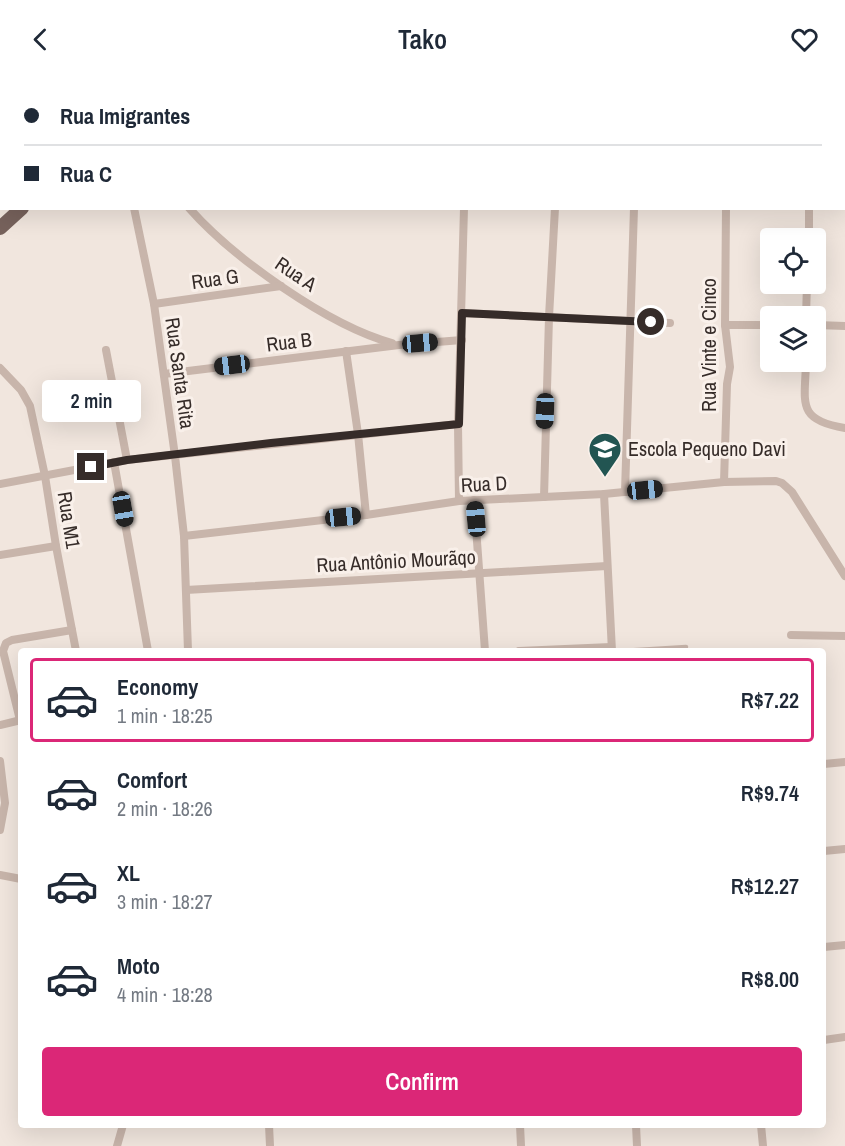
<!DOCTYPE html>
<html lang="en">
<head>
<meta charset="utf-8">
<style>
  body { margin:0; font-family:"Archivo Narrow",sans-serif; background:#f2f2f3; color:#1f2937; height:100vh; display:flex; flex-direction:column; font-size:22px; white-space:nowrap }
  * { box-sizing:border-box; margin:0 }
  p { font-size:20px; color:#747a83 }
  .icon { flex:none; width:33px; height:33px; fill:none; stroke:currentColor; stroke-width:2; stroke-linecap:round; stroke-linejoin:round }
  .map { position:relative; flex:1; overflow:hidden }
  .details { position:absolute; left:18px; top:570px; width:808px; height:480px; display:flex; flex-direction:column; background:#fff; border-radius:6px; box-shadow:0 6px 24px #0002 }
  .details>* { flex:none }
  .banner { position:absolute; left:0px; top:0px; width:846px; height:132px; box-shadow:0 6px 24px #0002; display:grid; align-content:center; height:132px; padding:0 24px; background:#fff }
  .buttons { position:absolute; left:760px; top:150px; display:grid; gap:12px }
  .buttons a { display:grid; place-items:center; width:66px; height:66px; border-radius:6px; background:#fff; box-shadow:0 6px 24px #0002; font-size:30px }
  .end { position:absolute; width:27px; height:27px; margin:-14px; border:8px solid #362c29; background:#fff; box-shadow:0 0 0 3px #fff }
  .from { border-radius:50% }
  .bubble { position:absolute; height:42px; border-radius:6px; background:#fff; box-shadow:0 6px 24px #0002; font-size:20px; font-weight:600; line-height:42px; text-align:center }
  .car { position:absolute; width:18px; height:36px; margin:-18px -9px; border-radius:8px; box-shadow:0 0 4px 2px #0007; background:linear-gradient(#222 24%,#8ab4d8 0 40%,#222 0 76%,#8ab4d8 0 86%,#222 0) }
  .banner b { display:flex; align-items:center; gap:21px; height:57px; font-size:22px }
  .banner b+b { border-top:2px solid #e0e1e3 }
  .banner i { width:15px; height:15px; background:#1f2937 }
  ul { padding:10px 0 0; list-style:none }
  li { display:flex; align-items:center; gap:18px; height:84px; margin:0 12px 9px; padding:0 12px; border:3px solid transparent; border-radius:6px }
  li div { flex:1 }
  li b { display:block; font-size:22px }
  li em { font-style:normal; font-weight:600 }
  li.selected { border-color:#db2777 }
  li>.icon { width:54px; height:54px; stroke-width:1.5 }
  .action { display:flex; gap:12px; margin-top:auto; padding:12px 24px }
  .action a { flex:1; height:69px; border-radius:6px; background:#db2777; color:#fff; font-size:24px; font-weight:600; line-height:69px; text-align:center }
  header { display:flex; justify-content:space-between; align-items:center; height:78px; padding:0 24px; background:#fff; font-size:27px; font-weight:600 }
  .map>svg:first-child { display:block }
</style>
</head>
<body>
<header><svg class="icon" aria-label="back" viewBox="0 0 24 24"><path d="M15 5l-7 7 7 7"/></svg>Tako<svg class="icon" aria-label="heart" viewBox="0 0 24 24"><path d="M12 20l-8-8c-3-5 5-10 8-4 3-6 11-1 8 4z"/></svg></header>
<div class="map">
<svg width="845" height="1068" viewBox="0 0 845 1068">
  <rect width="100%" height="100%" fill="#f1e6de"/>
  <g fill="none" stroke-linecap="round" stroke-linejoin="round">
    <!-- service -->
    <g stroke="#c8b5ab" stroke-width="4.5">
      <path d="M 108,2 L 110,0"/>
      <path d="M 128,2 L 130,0"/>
      <path d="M 621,573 L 686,569"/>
    </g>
    <!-- minor -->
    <g stroke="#c8b5ab" stroke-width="8">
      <path d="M 190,0 L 192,2"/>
      <path d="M 0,1 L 2,2"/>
      <path d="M 490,2 L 490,0"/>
      <path d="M 636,2 L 636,0"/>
      <path d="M 729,2 L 729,0"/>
      <path d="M 812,2 L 812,0"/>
      <path d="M 844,96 L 845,96"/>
      <path d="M 134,130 L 154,226 L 175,378 L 184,458 L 188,573"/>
      <path d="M 189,130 C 233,180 329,248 392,265"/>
      <path d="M 809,160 L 809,130"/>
      <path d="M 154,226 L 281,208"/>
      <path d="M 462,235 L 670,245"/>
      <path d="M 806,238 L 807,206"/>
      <path d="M 725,247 L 771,247"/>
      <path d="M 816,247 L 845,248"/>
      <path d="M 106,272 L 127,382"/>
      <path d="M 346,273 L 358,356 L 366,437"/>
      <path d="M 806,284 C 805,325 796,342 845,350"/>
      <path d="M 0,290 L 21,312 L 30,328 L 45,398 L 56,468 L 76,573"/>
      <path d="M 164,296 L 399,267 L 462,262"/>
      <path d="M 114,384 L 148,573"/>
      <path d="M 724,404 L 727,306 L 730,289 L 725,247 L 726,130"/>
      <path d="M 0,406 L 127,382 L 458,346"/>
      <path d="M 625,414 L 634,130"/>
      <path d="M 604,416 L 612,573"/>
      <path d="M 544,419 L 549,239 L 555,130"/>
      <path d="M 474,422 L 485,573"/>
      <path d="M 459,423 L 458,346 L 464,130"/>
      <path d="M 184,458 L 366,437 L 459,423 L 604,416 L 724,404 L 776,403 L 782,405 L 792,414 L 845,498"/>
      <path d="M 0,477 L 56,468"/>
      <path d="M 186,512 L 607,488"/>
      <path d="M 791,557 L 845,558"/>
      <path d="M 519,573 L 611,569"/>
      <path d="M 20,642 L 3,573 L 6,565 L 12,562 L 72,552"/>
      <path d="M 0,647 L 21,642"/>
      <path d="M 0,683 L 5,725 L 0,752"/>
      <path d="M 824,686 L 845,684"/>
      <path d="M 824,773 L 845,771"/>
      <path d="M 0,797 L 21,801"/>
      <path d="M 824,869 L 845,867"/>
      <path d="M 824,962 L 845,959"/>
      <path d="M 269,1047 L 270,1068"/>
      <path d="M 520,1047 L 521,1068"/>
      <path d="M 636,1047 L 637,1068"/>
      <path d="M 761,1047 L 763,1068"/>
      <path d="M 117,1068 L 123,1047"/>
    </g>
    <!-- primary -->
    <g stroke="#77625c" stroke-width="14">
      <path d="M 165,2 L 166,0"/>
      <path d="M 0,150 L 22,130"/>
    </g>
  </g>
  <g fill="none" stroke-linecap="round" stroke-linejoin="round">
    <!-- route -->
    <path stroke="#362c29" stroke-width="8" d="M 91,389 L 127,382 L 271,365 L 459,346 L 462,235 L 651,244"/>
  </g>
  <!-- icons -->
  <defs>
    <g id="school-pin" transform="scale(1.725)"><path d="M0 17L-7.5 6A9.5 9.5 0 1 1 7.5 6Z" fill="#225552" stroke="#f9f0ea"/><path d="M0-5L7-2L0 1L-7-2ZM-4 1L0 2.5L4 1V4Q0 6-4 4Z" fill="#fff"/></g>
  </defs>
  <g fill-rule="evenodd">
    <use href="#school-pin" x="605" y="371"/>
  </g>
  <g text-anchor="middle" stroke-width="6" stroke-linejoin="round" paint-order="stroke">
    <!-- street labels -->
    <g font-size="20" fill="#362c29" stroke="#f9f0ea">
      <text transform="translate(296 196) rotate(34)" y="7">Rua A</text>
      <text transform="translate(215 201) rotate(-8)" y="7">Rua G</text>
      <text transform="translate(289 264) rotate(-7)" y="7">Rua B</text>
      <text transform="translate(709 267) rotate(-90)" y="7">Rua Vinte e Cinco</text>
      <text transform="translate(180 295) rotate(82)" y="7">Rua Santa Rita</text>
      <text transform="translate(484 406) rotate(-3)" y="7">Rua D</text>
      <text transform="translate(69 442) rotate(81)" y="7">Rua M1</text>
      <text transform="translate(396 483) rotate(-3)" y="7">Rua Antônio Mourãqo</text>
    </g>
    <!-- poi labels -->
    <g font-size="20" fill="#362c29" stroke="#f9f0ea" text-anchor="start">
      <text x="628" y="378">Escola Pequeno Davi</text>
    </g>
  </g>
</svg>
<div class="buttons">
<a><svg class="icon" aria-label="locate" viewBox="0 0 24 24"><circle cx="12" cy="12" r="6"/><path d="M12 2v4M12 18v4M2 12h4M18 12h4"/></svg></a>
<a><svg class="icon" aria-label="layers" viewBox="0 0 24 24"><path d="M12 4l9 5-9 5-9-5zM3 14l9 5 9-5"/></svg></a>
</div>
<i class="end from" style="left:651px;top:244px"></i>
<i class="end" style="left:91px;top:389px"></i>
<div class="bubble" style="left:42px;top:302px;width:99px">2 min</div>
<i class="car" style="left:420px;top:265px;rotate:85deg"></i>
<i class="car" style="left:232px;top:287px;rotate:263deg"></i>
<i class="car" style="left:545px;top:333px;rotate:182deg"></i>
<i class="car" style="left:645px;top:412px;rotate:84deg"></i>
<i class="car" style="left:123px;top:431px;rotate:170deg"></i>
<i class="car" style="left:343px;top:439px;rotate:84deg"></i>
<i class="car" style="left:476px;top:441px;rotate:355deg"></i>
<div class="banner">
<b><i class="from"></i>Rua Imigrantes</b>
<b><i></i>Rua C</b>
</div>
<section class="details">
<ul>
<li class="selected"><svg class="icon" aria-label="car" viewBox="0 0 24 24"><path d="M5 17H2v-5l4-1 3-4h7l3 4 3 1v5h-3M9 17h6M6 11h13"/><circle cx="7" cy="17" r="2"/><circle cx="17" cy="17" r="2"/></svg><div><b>Economy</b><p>1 min · 18:25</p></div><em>R$7.22</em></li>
<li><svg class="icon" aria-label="car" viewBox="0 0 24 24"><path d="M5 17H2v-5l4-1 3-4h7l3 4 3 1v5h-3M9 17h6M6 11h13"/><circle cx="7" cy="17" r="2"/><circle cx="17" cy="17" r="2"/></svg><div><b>Comfort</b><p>2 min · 18:26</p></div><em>R$9.74</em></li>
<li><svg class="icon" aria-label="car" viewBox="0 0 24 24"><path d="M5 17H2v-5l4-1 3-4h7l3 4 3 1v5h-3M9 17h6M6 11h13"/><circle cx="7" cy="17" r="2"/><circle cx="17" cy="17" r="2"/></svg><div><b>XL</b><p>3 min · 18:27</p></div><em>R$12.27</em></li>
<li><svg class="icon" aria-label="car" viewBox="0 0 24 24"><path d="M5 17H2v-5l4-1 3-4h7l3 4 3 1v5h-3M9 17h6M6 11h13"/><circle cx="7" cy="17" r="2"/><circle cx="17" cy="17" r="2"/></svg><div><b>Moto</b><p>4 min · 18:28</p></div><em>R$8.00</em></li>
</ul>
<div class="action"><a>Confirm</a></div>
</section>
</div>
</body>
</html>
